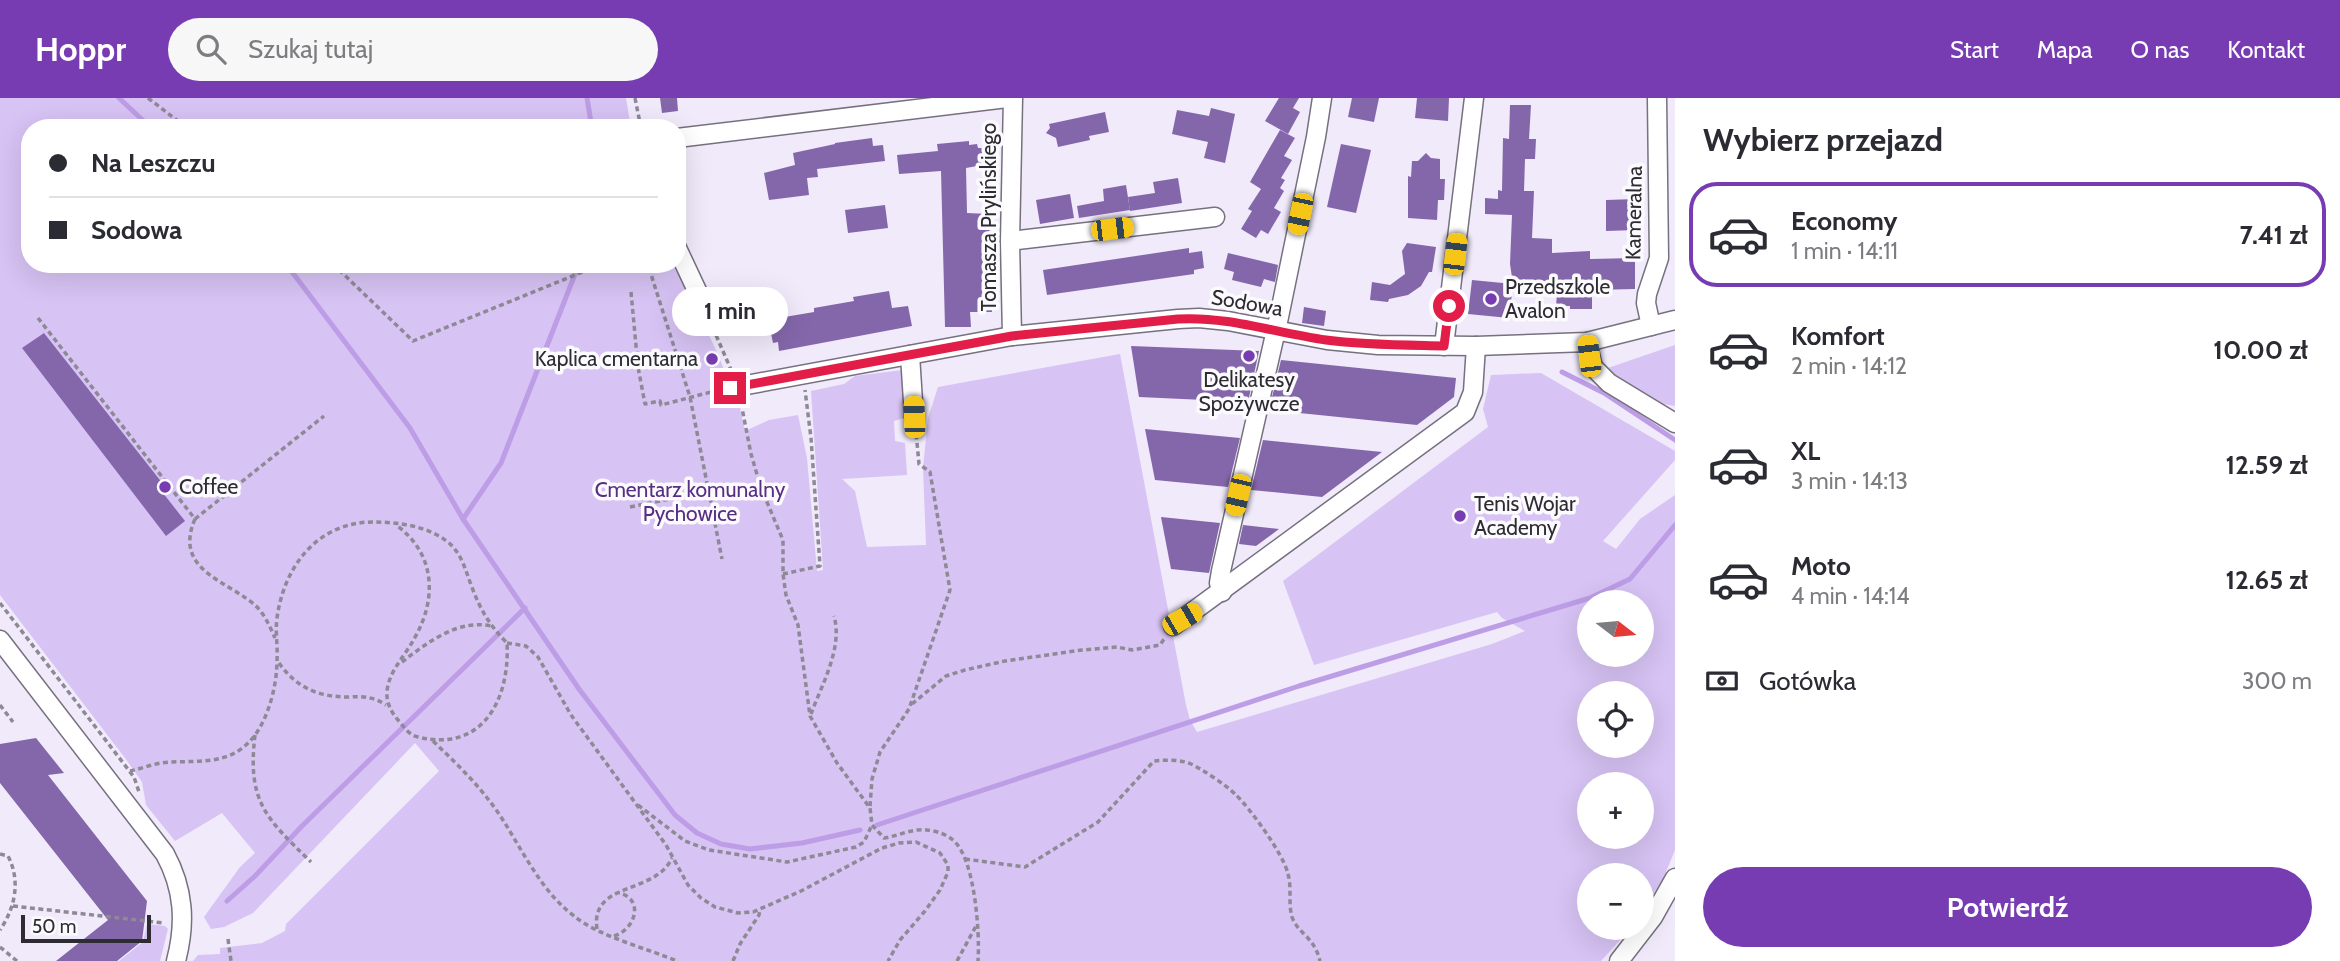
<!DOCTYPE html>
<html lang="pl">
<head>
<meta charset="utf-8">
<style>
  body { margin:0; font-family:Cabin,sans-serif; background:#f7f7f7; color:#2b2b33; height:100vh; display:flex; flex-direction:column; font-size:26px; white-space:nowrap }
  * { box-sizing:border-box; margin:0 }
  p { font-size:23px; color:#7c7c81 }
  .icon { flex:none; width:38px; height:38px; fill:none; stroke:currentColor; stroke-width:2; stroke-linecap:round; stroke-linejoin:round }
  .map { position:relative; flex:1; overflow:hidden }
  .sheet { display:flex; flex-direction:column; background:#fff; width:665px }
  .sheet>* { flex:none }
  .banner { position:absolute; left:21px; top:21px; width:665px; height:154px; border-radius:28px; box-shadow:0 7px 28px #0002; display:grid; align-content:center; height:154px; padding:0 28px; background:#fff }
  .needle { width:46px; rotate:106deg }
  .tools { position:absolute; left:1577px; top:492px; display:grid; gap:14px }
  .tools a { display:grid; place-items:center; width:77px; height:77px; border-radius:50%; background:#fff; box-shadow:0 7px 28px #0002; font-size:35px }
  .scale { position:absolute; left:21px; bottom:18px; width:130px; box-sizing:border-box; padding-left:7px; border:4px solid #2e2c32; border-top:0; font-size:19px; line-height:24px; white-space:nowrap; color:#2e2c32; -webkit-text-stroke:5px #fbfafd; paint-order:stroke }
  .end { position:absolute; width:32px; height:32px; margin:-16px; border:9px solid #e11d48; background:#fff; box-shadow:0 0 0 4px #fff }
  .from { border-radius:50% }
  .bubble { position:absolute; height:49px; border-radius:24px; background:#fff; box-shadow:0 7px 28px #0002; font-size:23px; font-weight:700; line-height:49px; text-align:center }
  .car { position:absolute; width:21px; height:42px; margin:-21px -10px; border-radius:9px; box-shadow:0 0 5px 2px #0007; background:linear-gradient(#f5c518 24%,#345 0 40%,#f5c518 0 76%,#345 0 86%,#f5c518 0) }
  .banner b { display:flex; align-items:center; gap:24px; height:66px; font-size:26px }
  .banner b+b { border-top:2px solid #e1e1e2 }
  .banner i { width:18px; height:18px; background:#2b2b33 }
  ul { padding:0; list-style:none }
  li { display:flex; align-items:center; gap:21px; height:105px; margin:0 14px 10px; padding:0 14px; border:4px solid transparent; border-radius:28px }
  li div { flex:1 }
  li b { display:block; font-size:26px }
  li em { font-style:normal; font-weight:700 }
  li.on { border-color:#773cb2 }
  li>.icon { width:63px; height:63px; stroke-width:1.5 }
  h2 { padding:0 28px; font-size:32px; line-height:84px }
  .pay { display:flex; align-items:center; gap:18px; height:77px; padding:0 28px; font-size:26px }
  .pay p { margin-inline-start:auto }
  .button { display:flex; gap:14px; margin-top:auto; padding:14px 28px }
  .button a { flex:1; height:80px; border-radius:42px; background:#773cb2; color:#fff; font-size:28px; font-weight:700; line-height:80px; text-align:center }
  header { display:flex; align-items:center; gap:42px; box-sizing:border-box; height:98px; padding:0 35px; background:#773cb2; color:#fff }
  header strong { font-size:33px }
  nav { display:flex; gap:38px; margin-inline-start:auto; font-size:24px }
  .search { width:490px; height:63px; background:#f7f7f7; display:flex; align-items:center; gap:18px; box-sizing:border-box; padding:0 24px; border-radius:38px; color:#7c7c81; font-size:26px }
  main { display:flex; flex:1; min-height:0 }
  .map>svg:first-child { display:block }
</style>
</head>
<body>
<header>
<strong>Hoppr</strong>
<div class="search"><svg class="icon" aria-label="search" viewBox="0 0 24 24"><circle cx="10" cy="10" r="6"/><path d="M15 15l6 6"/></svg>Szukaj tutaj</div>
<nav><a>Start</a><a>Mapa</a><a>O nas</a><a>Kontakt</a></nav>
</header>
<main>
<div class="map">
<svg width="1675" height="863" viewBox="0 0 1675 863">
  <rect width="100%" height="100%" fill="#f0eafb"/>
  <!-- green -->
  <g fill="#d7c3f4" fill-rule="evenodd">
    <path d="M 0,0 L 626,0 L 631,30 L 30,30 L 30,166 L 675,166 L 715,250 L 728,281 L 731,296 L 739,306 L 745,333 L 769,322 L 798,317 L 807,360 L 817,473 L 823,472 L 811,293 L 844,286 L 855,278 L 903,272 L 904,320 L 894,323 L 895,343 L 905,345 L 907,377 L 842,381 L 855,393 L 867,449 L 926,447 L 923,370 L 928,320 L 938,289 L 1120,256 L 1186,607 L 1190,622 L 1197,634 L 1492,546 L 1525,533 L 1502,520 L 1497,514 L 1314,567 L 1283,483 L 1488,329 L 1483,311 L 1491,277 L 1541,275 L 1675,353 L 1675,362 L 1603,443 L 1616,451 L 1640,421 L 1675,397 L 1675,752 L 1663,781 L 1642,813 L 1642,777 L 1589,777 L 1589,830 L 1631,830 L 1601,863 L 193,863 L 198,857 L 220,856 L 220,850 L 262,845 L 285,833 L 286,826 L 439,673 L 415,645 L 253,815 L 224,829 L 211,831 L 204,819 L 240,769 L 255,755 L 222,715 L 175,743 L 146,707 L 142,684 L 125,660 L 0,497 ZM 1589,504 L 1642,504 L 1642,556 L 1589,556 ZM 1589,595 L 1642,595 L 1642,648 L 1589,648 ZM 1589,686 L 1642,686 L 1642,738 L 1589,738 Z"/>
    <path d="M 1675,247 L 1675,308 L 1664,306 L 1605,271 Z"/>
    <path d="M 147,826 L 165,828 L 168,831 L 160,863 L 119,863 L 143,844 Z"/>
  </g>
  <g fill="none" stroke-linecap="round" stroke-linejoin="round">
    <!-- stream -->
    <g stroke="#bc9de6" stroke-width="5">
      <path d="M 119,0 L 151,30"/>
      <path d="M 587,0 L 592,30"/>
      <path d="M 286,166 L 410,330 L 463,421 L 579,591 L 675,717 L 697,735 L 721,746 L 750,751 L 802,745 L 860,732"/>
      <path d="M 1562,274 L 1604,295 L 1675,342"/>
      <path d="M 463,421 L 501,365 L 579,166"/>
      <path d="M 877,727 L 1299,588 L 1590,500 L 1630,481 L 1675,427"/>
      <path d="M 227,803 L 255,778 L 302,728 L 525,510"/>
    </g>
  </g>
  <!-- building -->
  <g fill="#8467ab">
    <path d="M 660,0 L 677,0 L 678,13 L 662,15 Z"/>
    <path d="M 1279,0 L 1299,0 L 1293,10 L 1300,14 L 1288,36 L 1265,23 Z"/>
    <path d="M 1352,0 L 1379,0 L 1374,24 L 1348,19 Z"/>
    <path d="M 1417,0 L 1449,0 L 1448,23 L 1415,20 Z"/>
    <path d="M 1510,7 L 1531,7 L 1529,41 L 1536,41 L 1535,61 L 1525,61 L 1524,93 L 1534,93 L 1532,140 L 1552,141 L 1552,155 L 1590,153 L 1590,161 L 1635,160 L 1635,191 L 1592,192 L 1592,211 L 1570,211 L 1570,208 L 1556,208 L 1557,196 L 1514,192 L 1513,187 L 1509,220 L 1468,216 L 1472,182 L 1513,186 L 1510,166 L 1512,117 L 1485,116 L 1485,100 L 1498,101 L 1498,92 L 1502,93 L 1503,40 L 1509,41 Z"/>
    <path d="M 1211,10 L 1235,16 L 1225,65 L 1204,60 L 1208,44 L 1172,36 L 1177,12 L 1209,18 Z"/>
    <path d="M 1105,14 L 1109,34 L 1089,38 L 1090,42 L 1058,49 L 1056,40 L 1046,35 L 1050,30 L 1049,26 Z"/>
    <path d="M 1280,32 L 1295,40 L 1284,58 L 1292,62 L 1281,80 L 1285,82 L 1280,90 L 1284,93 L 1274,110 L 1281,114 L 1268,136 L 1261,132 L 1256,140 L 1241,131 L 1252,113 L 1248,111 L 1261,91 L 1250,84 Z"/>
    <path d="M 872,40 L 873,48 L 883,47 L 885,63 L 817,71 L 818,79 L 807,80 L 809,97 L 769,102 L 764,75 L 795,67 L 793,55 L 835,46 L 835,45 Z"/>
    <path d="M 969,43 L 969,47 L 977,46 L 978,50 L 986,50 L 988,66 L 966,70 L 967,115 L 989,116 L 992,214 L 970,214 L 971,229 L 945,229 L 941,73 L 899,76 L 897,57 L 938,53 L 937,46 Z"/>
    <path d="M 1341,46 L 1371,52 L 1356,115 L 1327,109 Z"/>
    <path d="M 1426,55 L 1431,60 L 1440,61 L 1440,81 L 1445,81 L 1444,102 L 1438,102 L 1437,122 L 1408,120 L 1408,78 L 1411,79 L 1412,63 L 1418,63 Z"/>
    <path d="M 1178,80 L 1182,105 L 1130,113 L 1128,99 L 1155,95 L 1153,84 Z"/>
    <path d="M 1126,87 L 1130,112 L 1079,120 L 1077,108 L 1104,103 L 1103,91 Z"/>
    <path d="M 1070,96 L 1074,120 L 1040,126 L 1036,102 Z"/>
    <path d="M 1636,101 L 1636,132 L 1606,133 L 1606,102 Z"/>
    <path d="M 885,107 L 888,130 L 848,135 L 845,112 Z"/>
    <path d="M 1407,145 L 1436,149 L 1432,174 L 1429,174 L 1421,188 L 1408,197 L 1389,201 L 1388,204 L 1370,202 L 1372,184 L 1390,187 L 1405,176 L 1402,153 Z"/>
    <path d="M 1189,150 L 1189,155 L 1202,153 L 1204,170 L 1194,172 L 1194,176 L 1047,197 L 1043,172 Z"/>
    <path d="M 1228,155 L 1278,167 L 1275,184 L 1264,181 L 1261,189 L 1232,182 L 1234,174 L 1224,171 Z"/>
    <path d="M 889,193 L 892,210 L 908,208 L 912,228 L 779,253 L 778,244 L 773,245 L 769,226 L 774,225 L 773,221 L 814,214 L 814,210 L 854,203 L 853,199 Z"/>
    <path d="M 1304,209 L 1326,213 L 1324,228 L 1302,225 Z"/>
    <path d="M 44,235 L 167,391 L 163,395 L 185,423 L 166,438 L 22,250 Z"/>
    <path d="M 1131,248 L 1259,253 L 1248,304 L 1139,299 Z"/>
    <path d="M 1281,262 L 1456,280 L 1454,299 L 1417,327 L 1269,312 Z"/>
    <path d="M 1145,331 L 1240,340 L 1228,389 L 1155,382 Z"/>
    <path d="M 1263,342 L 1332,349 L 1382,354 L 1322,399 L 1251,392 Z"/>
    <path d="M 1161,419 L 1220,425 L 1209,475 L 1171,471 Z"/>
    <path d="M 1243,427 L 1279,431 L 1256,448 L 1239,446 Z"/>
    <path d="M 36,640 L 64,675 L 48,677 L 147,803 L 142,843 L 117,863 L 56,863 L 108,822 L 0,685 L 0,646 Z"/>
  </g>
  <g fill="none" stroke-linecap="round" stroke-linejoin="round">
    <!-- minor casing -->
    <g stroke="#76707f" stroke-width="21">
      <g id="minor">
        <path d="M 677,40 L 1007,0"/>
        <path d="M 1010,143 L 1215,119"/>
        <path d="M 677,150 L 700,199"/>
        <path d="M 1651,228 L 1646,205 L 1647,196 L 1659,160 L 1657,0"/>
        <path d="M 1012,238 L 1010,143 L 1013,0"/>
        <path d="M 1587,244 L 1593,269 L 1609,285 L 1675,325"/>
        <path d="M 1444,248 L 1474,0"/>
        <path d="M 910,257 L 914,319"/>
        <path d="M 730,290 L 1012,238 L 1178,221 L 1199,220 L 1228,223 L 1327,242 L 1378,247 L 1476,248 L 1587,244 L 1675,222"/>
        <path d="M 1222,494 L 1219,485 L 1221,473 L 1279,219 L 1316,39 L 1322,0"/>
        <path d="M 1173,528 L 1465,314 L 1473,294 L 1476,248"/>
        <path d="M 0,542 L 165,756 C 184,791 186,825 176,863"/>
        <path d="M 1619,863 L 1653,819 L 1675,780"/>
      </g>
    </g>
    <!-- path -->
    <g stroke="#8d8995" stroke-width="3.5" stroke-dasharray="5 3.5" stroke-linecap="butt">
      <path d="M 148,0 L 187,30"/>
      <path d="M 635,0 L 641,30"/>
      <path d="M 333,166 L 413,243 L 602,166"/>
      <path d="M 649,170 L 690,299 L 722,461"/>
      <path d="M 631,194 L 638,269 L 645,306 L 660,303 L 661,307 L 715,293"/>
      <path d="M 706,214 L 732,274"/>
      <path d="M 38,220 L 195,421 L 324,318"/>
      <path d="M 741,305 L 751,356 L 761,390 L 783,442 L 783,476 L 786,497 L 798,527 L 810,618 L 837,665 L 870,710 L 872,727 L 884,740 C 898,738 913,730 927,732 C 936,733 946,736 953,742 C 975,760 980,835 978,863"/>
      <path d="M 630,409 L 745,386"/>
      <path d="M 195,421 C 172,474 231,483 258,510 C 266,519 270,529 275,540"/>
      <path d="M 783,476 L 820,468 L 811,340 L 805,292"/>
      <path d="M 0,505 L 134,679 L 139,694"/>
      <path d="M 507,545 L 526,548 L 538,559 L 571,617 L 666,747 L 688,787 L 701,800 L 715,809 L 738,815 L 753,814 L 801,793 L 882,750 L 899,745 L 916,744 L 940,755 L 948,767 L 948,774 L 940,792 L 925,813 L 900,842 L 888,863"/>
      <path d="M 402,564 C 427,545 457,521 491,528"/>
      <path d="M 279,565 C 297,590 318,599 349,599 C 363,598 374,599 386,607"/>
      <path d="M 912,606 L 946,578 L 965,572 L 1005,563 L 1082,552 L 1117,549 L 1132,552 L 1160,547 L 1164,541"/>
      <path d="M 0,607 L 13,624"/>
      <path d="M 811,616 C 822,586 843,550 834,518"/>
      <path d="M 255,637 C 247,704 266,720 311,764"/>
      <path d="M 433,643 C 458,667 482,690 501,719 C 523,753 541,793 574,818 C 600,839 646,850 677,863"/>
      <path d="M 130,673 C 140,671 150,667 161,665 C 192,661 226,670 251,642 C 268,623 277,588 277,562 C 278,548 275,534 277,520 C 284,468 318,424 373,424 C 398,424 429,428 449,445 C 463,457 466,475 473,492 C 481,513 491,529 507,545 C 510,601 483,655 418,639 C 409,637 404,629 398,622 C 391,614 386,604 387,593 C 389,573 405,558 414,541 C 438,500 435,455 396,427"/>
      <path d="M 638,707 L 685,743 L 709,752 L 787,764 L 856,749 L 864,744 L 872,727"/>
      <path d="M 870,708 L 872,681 L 880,654 L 909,611 L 950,492 L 930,374 L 919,366 L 916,334"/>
      <path d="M 0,756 L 8,758 C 21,783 15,810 0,832"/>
      <path d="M 965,761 L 1025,769 L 1098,724 L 1154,663 C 1166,662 1179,661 1191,666 C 1202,671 1226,687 1235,696 C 1250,710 1284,757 1288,776 C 1292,790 1288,805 1292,819 C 1298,836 1314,838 1320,863"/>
      <path d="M 13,808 L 164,825"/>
      <path d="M 597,831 C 590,783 655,797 672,760"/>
      <path d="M 614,838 C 635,832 645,801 619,795"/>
      <path d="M 228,841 L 231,863"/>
      <path d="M 0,849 L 17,863"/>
      <path d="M 733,863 L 740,846 L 759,817 L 760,811"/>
      <path d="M 957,863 L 976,828"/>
    </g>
    <!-- minor -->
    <use href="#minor" stroke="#fff" stroke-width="18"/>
  </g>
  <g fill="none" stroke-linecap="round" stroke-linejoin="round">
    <!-- route -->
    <path stroke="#e11d48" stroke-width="9" d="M 730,290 L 1012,238 L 1178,221 C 1228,218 1276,235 1326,242 C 1365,247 1405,247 1444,248 L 1449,208"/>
  </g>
  <!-- markers -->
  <g fill="#773cb2" stroke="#fbfafd" stroke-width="2.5">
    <circle cx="1491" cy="201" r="7"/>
    <circle cx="1249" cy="258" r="7"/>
    <circle cx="712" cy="261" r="7"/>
    <circle cx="165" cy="389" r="7"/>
    <circle cx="1460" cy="418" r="7"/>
  </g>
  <g text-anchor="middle" stroke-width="7" stroke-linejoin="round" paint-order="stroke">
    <!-- street labels -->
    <g font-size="21" fill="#2e2c32" stroke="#fbfafd">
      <text transform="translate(1634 115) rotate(-89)" y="7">Kameralna</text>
      <text transform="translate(989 119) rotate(-90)" y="7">Tomasza Prylińskiego</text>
      <text transform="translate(1247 205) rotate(10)" y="7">Sodowa</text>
    </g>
    <!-- poi labels -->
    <g font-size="21" fill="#2e2c32" stroke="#fbfafd" text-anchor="start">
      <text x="1505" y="196">Przedszkole<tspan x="1505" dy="24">Avalon</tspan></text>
      <text x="698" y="268" text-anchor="end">Kaplica cmentarna</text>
      <text x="1249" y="289" text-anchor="middle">Delikatesy<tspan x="1249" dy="24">Spożywcze</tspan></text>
      <text x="179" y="396">Coffee</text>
      <text x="1474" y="413">Tenis Wojar<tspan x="1474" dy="24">Academy</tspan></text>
    </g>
    <!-- park labels -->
    <g font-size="21" fill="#572e82" stroke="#fbfafd">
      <text x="690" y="399">Cmentarz komunalny<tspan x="690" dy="24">Pychowice</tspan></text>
    </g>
  </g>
</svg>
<div class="tools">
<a><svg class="needle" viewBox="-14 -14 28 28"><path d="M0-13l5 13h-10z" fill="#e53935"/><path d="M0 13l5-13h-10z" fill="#7c7c81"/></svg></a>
<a><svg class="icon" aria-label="locate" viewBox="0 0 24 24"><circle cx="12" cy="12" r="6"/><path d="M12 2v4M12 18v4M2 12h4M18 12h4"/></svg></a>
<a>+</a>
<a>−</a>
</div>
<div class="scale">50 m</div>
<i class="end from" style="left:1449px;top:208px"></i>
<i class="end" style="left:730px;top:290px"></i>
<div class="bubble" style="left:672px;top:189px;width:116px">1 min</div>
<i class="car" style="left:1300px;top:116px;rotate:192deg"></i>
<i class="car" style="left:1112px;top:131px;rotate:83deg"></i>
<i class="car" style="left:1455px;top:156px;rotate:7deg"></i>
<i class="car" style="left:1589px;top:258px;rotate:353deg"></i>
<i class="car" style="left:914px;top:319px;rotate:358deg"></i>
<i class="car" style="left:1238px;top:397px;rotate:193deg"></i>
<i class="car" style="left:1182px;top:521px;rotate:60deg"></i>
<div class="banner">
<b><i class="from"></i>Na Leszczu</b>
<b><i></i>Sodowa</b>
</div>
</div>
<section class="sheet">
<h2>Wybierz przejazd</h2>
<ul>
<li class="on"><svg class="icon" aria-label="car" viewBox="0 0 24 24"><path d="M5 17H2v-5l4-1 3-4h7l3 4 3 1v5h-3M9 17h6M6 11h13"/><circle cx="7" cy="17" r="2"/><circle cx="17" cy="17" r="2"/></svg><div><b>Economy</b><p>1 min · 14:11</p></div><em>7.41 zł</em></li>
<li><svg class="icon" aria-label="car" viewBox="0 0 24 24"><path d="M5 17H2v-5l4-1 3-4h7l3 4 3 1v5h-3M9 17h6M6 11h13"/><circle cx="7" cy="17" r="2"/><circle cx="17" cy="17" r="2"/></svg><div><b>Komfort</b><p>2 min · 14:12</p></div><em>10.00 zł</em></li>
<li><svg class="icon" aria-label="car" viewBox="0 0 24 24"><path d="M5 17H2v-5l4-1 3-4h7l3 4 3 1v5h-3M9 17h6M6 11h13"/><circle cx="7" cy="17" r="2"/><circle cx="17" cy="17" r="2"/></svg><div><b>XL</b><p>3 min · 14:13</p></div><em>12.59 zł</em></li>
<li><svg class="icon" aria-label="car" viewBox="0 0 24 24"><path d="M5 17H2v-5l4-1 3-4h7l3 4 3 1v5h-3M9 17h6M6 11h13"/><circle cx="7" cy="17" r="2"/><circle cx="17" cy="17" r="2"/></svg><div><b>Moto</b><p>4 min · 14:14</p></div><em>12.65 zł</em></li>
</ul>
<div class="pay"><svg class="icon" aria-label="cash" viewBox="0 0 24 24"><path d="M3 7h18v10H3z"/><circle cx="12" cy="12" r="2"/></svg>Gotówka<p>300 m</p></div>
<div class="button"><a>Potwierdź</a></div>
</section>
</main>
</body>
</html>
